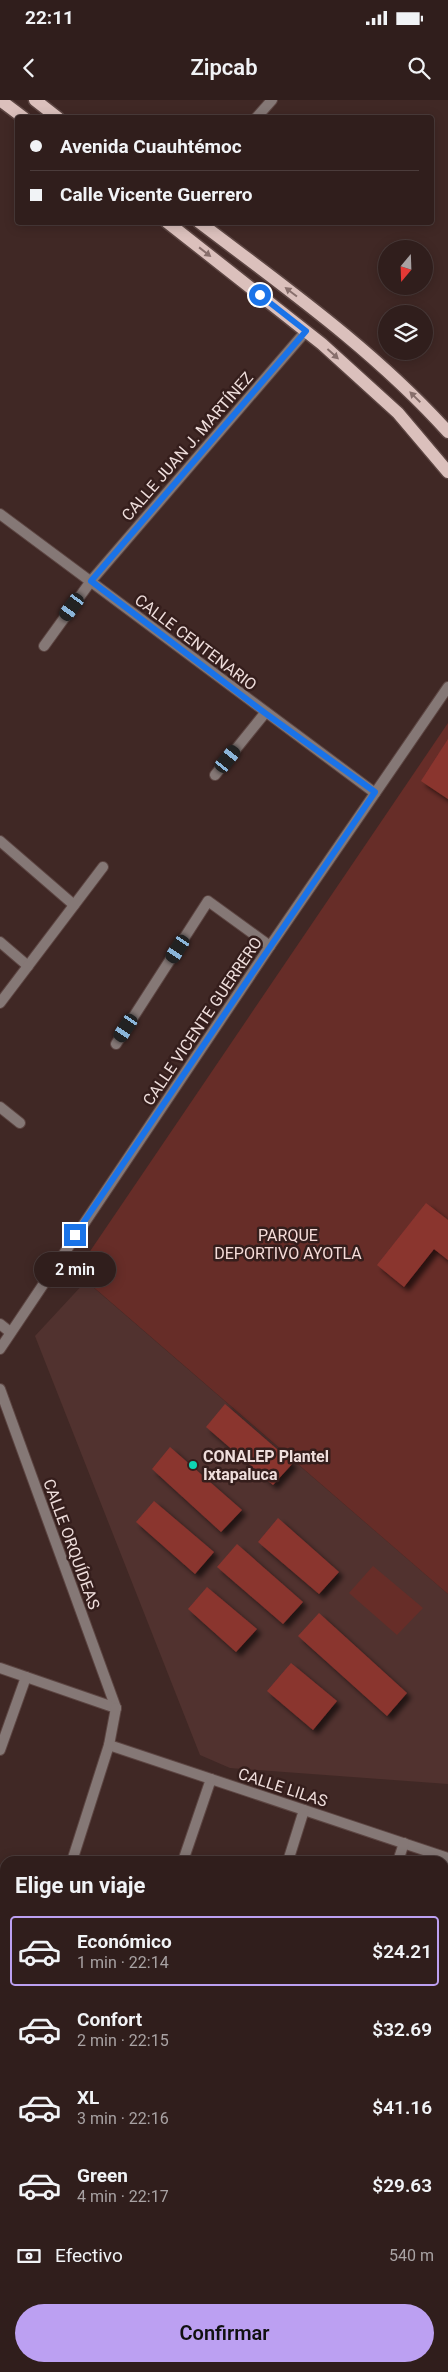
<!DOCTYPE html>
<html lang="es">
<head>
<meta charset="utf-8">
<style>
  body { margin:0; font-family:Roboto,sans-serif; background:#3c2b29; color:#f1f3f6; height:100vh; display:flex; flex-direction:column; font-size:19px; white-space:nowrap }
  * { box-sizing:border-box; margin:0 }
  p { font-size:16px; color:#a8a2a3 }
  .icon { flex:none; width:28px; height:28px; fill:none; stroke:currentColor; stroke-width:2; stroke-linecap:round; stroke-linejoin:round }
  .map { position:relative; flex:1; overflow:hidden }
  .details { position:absolute; left:0px; top:1756px; width:449px; height:516px; display:flex; flex-direction:column; background:#301e1c; border-radius:15px 15px 0 0; box-shadow:0 2px 12px #0003,0 0 0 1px #4b3c3b }
  .details>* { flex:none }
  .guide { position:absolute; left:15px; top:15px; width:419px; height:110px; border-radius:5px; box-shadow:0 2px 12px #0003,0 0 0 1px #4b3c3b; display:grid; align-content:center; height:110px; padding:0 15px; background:#301e1c }
  .needle { width:32px; rotate:199deg }
  .fabs { position:absolute; left:378px; top:140px; display:grid; gap:10px }
  .fabs a { display:grid; place-items:center; width:55px; height:55px; border-radius:50%; background:#301e1c; box-shadow:0 2px 12px #0003,0 0 0 1px #4b3c3b; font-size:25px }
  .end { position:absolute; width:22px; height:22px; margin:-11px; border:6px solid #1a73e8; background:#fff; box-shadow:0 0 0 2px #fff }
  .from { border-radius:50% }
  .bubble { position:absolute; height:35px; border-radius:18px; background:#301e1c; box-shadow:0 2px 12px #0003,0 0 0 1px #4b3c3b; font-size:16px; font-weight:600; line-height:35px; text-align:center }
  .car { position:absolute; width:15px; height:30px; margin:-15px -8px; border-radius:6px; box-shadow:0 0 4px 1px #0007; background:linear-gradient(#222 24%,#8ab4d8 0 40%,#222 0 76%,#8ab4d8 0 86%,#222 0) }
  .guide b { display:flex; align-items:center; gap:18px; height:48px; font-size:19px }
  .guide b+b { border-top:1px solid #4b3c3b }
  .guide i { width:12px; height:12px; background:#f1f3f6 }
  ul { padding:0; list-style:none }
  li { display:flex; align-items:center; gap:15px; height:70px; margin:0 10px 8px; padding:0 5px; border:2px solid transparent; border-radius:5px }
  li div { flex:1 }
  li b { display:block; font-size:19px }
  li em { font-style:normal; font-weight:600 }
  li.on { border-color:#bca0f2 }
  li>.icon { width:45px; height:45px; stroke-width:1.5 }
  h2 { padding:0 15px; font-size:22px; line-height:60px }
  .pay { display:flex; align-items:center; gap:12px; height:55px; padding:0 15px; font-size:19px }
  .pay p { margin-inline-start:auto }
  .primary-button { display:flex; gap:10px; margin-top:auto; padding:10px 15px }
  .primary-button a { flex:1; height:58px; border-radius:30px; background:#bca0f2; color:#111; font-size:20px; font-weight:600; line-height:58px; text-align:center }
  .status { display:flex; justify-content:space-between; align-items:center; height:35px; padding:0 25px; background:#301e1c; direction:ltr }
  .status svg { height:14px; fill:currentColor }
  header { display:flex; justify-content:space-between; align-items:center; height:65px; padding:0 15px; background:#301e1c; font-size:22px; font-weight:600 }
  .map>svg:first-child { display:block }
</style>
</head>
<body>
<div class="status"><b>22:11</b><svg viewBox="0 0 49 12"><path d="M0 12V9h3v3zM5 12V6h3v6zM10 12V3h3v9zM15 12V0h3v12zM26 1h20v11H26zM47 4h2v5h-2z"/></svg></div>
<header><svg class="icon" aria-label="back" viewBox="0 0 24 24"><path d="M15 5l-7 7 7 7"/></svg>Zipcab<svg class="icon" aria-label="search" viewBox="0 0 24 24"><circle cx="10" cy="10" r="6"/><path d="M15 15l6 6"/></svg></header>
<div class="map">
<svg width="448" height="2272" viewBox="0 0 448 2272">
  <defs>
    <filter id="shadow"><feDropShadow dx="4.5" dy="4.5" stdDeviation="2.5" flood-color="#0009"/></filter>
  </defs>
  <rect width="100%" height="100%" fill="#402825"/>
  <!-- built -->
  <path fill="#51322f" d="M 86,1181 L 448,1494 L 448,1684 L 230,1668 L 200,1655 L 35,1236 Z"/>
  <!-- green -->
  <g fill="#672d28">
    <path d="M 448,623 L 448,1494 L 76,1172 Z"/>
    <path d="M 373,1466 L 423,1508 L 397,1535 L 349,1493 Z"/>
  </g>
  <!-- building -->
  <g fill="#8a342f" filter="url(#shadow)">
    <path d="M 448,639 L 448,699 L 421,681 Z"/>
    <path d="M 426,1103 L 448,1120 L 448,1160 L 434,1149 L 404,1187 L 377,1165 Z"/>
    <path d="M 225,1304 L 293,1363 L 273,1385 L 206,1327 Z"/>
    <path d="M 170,1347 L 242,1410 L 221,1432 L 152,1369 Z"/>
    <path d="M 154,1401 L 214,1452 L 195,1474 L 136,1422 Z"/>
    <path d="M 278,1418 L 339,1472 L 319,1494 L 258,1442 Z"/>
    <path d="M 237,1444 L 303,1502 L 283,1524 L 217,1467 Z"/>
    <path d="M 207,1487 L 257,1529 L 236,1552 L 188,1509 Z"/>
    <path d="M 319,1513 L 407,1593 L 387,1616 L 298,1536 Z"/>
    <path d="M 291,1563 L 337,1601 L 313,1630 L 267,1591 Z"/>
  </g>
  <g fill="none" stroke-linecap="round" stroke-linejoin="round">
    <!-- minor casing -->
    <g stroke="#5c4542" stroke-width="12">
      <g id="minor">
        <path d="M 256,18 L 272,0"/>
        <path d="M 0,414 L 375,693"/>
        <path d="M 44,546 L 91,481 L 306,231"/>
        <path d="M 215,675 L 265,613"/>
        <path d="M 0,741 L 74,805"/>
        <path d="M 0,842 L 28,866"/>
        <path d="M 0,903 L 103,767"/>
        <path d="M 116,944 L 208,801 L 270,846"/>
        <path d="M 0,1007 L 20,1023"/>
        <path d="M 0,1224 L 10,1232"/>
        <path d="M 0,1289 L 116,1608"/>
        <path d="M 0,1568 L 116,1608"/>
        <path d="M 109,1645 L 448,1758"/>
        <path d="M 0,1650 L 26,1577"/>
        <path d="M 72,1761 L 109,1645 L 116,1608"/>
        <path d="M 183,1761 L 211,1679"/>
        <path d="M 288,1761 L 304,1710"/>
        <path d="M 398,1761 L 404,1743"/>
        <path d="M 444,1958 L 448,1945"/>
        <path d="M 0,1988 L 5,1972"/>
        <path d="M 444,2049 L 448,2045"/>
        <path d="M 0,2150 L 5,2151"/>
        <path d="M 0,2259 L 5,2260"/>
        <path d="M 25,2268 L 38,2272"/>
        <path d="M 351,2268 L 365,2272"/>
      </g>
    </g>
    <!-- tertiary casing -->
    <g stroke="#5c4542" stroke-width="12">
      <g id="tertiary">
        <path d="M 0,1249 L 270,846 L 448,587"/>
        <path d="M 0,2009 L 5,2011"/>
        <path d="M 0,2023 L 5,2017"/>
        <path d="M 0,2037 L 5,2039"/>
        <path d="M 0,2071 L 5,2065"/>
        <path d="M 444,2172 L 448,2174"/>
        <path d="M 444,2199 L 448,2195"/>
        <path d="M 444,2243 L 448,2239"/>
        <path d="M 375,2272 L 380,2268"/>
        <path d="M 414,2272 L 419,2268"/>
      </g>
    </g>
    <!-- primary casing -->
    <g stroke="#5c4542" stroke-width="15">
      <g id="primary">
        <path d="M 0,0 L 24,18"/>
        <path d="M 35,0 L 58,18"/>
        <path d="M 167,122 L 322,244 L 398,313 L 448,372"/>
        <path d="M 199,122 C 286,188 375,251 448,332"/>
      </g>
    </g>
    <!-- path -->
    <path stroke="#887270" stroke-width="3" stroke-dasharray="5 2.5" stroke-linecap="butt" d="M 0,1808 L 5,1810"/>
    <!-- minor -->
    <use href="#minor" stroke="#857876" stroke-width="10"/>
    <!-- tertiary -->
    <use href="#tertiary" stroke="#857876" stroke-width="10"/>
    <!-- primary -->
    <use href="#primary" stroke="#dbc0bc" stroke-width="12"/>
  </g>
  <!-- one-way arrows -->
  <defs><path id="oneway-solid" d="M-6-.8H1V-3.2L6.5 0L1 3.2V.8H-6Z" transform="scale(1.25)"/></defs>
  <g fill="#886f6c">
    <use href="#oneway-solid" transform="translate(205 152) rotate(38)"/>
    <use href="#oneway-solid" transform="translate(291 192) rotate(-143)"/>
    <use href="#oneway-solid" transform="translate(333 254) rotate(42)"/>
    <use href="#oneway-solid" transform="translate(415 297) rotate(-135)"/>
  </g>
  <g fill="none" stroke-linecap="round" stroke-linejoin="round">
    <!-- route -->
    <path stroke="#1a73e8" stroke-width="6" d="M 75,1135 L 375,692 L 265,613 L 91,481 L 306,231 L 260,195"/>
  </g>
  <!-- markers -->
  <circle fill="#0ed5b4" stroke="#351e1c" stroke-width="2" cx="193" cy="1365" r="5"/>
  <g text-anchor="middle" stroke-width="5" stroke-linejoin="round" paint-order="stroke">
    <!-- street labels -->
    <g font-size="16" fill="#efdedc" stroke="#351e1c">
      <text transform="translate(187 346) rotate(-49)" y="6">CALLE JUAN J. MARTÍNEZ</text>
      <text transform="translate(196 542) rotate(37)" y="6">CALLE CENTENARIO</text>
      <text transform="translate(202 921) rotate(-56)" y="6">CALLE VICENTE GUERRERO</text>
      <text transform="translate(72 1444) rotate(70)" y="6">CALLE ORQUÍDEAS</text>
      <text transform="translate(283 1687) rotate(18)" y="6">CALLE LILAS</text>
    </g>
    <!-- park labels -->
    <g font-size="16" fill="#f6dcd9" stroke="#351e1c">
      <text x="288" y="1141">PARQUE<tspan x="288" dy="18">DEPORTIVO AYOTLA</tspan></text>
    </g>
    <!-- poi labels -->
    <g font-size="16" font-weight="bold" fill="#efdedc" stroke="#351e1c" text-anchor="start">
      <text x="203" y="1362">CONALEP Plantel<tspan x="203" dy="18">Ixtapaluca</tspan></text>
    </g>
  </g>
</svg>
<div class="fabs">
<a><svg class="needle" viewBox="-14 -14 28 28"><path d="M0-13l5 13h-10z" fill="#e53935"/><path d="M0 13l5-13h-10z" fill="#a8a2a3"/></svg></a>
<a><svg class="icon" aria-label="layers" viewBox="0 0 24 24"><path d="M12 4l9 5-9 5-9-5zM3 14l9 5 9-5"/></svg></a>
</div>
<i class="end from" style="left:260px;top:195px"></i>
<i class="end" style="left:75px;top:1135px"></i>
<div class="bubble" style="left:34px;top:1152px;width:82px">2 min</div>
<i class="car" style="left:72px;top:507px;rotate:216deg"></i>
<i class="car" style="left:228px;top:659px;rotate:39deg"></i>
<i class="car" style="left:178px;top:849px;rotate:213deg"></i>
<i class="car" style="left:126px;top:928px;rotate:213deg"></i>
<div class="guide">
<b><i class="from"></i>Avenida Cuauhtémoc</b>
<b><i></i>Calle Vicente Guerrero</b>
</div>
<section class="details">
<h2>Elige un viaje</h2>
<ul>
<li class="on"><svg class="icon" aria-label="car" viewBox="0 0 24 24"><path d="M5 17H2v-5l4-1 3-4h7l3 4 3 1v5h-3M9 17h6M6 11h13"/><circle cx="7" cy="17" r="2"/><circle cx="17" cy="17" r="2"/></svg><div><b>Económico</b><p>1 min · 22:14</p></div><em>$24.21</em></li>
<li><svg class="icon" aria-label="car" viewBox="0 0 24 24"><path d="M5 17H2v-5l4-1 3-4h7l3 4 3 1v5h-3M9 17h6M6 11h13"/><circle cx="7" cy="17" r="2"/><circle cx="17" cy="17" r="2"/></svg><div><b>Confort</b><p>2 min · 22:15</p></div><em>$32.69</em></li>
<li><svg class="icon" aria-label="car" viewBox="0 0 24 24"><path d="M5 17H2v-5l4-1 3-4h7l3 4 3 1v5h-3M9 17h6M6 11h13"/><circle cx="7" cy="17" r="2"/><circle cx="17" cy="17" r="2"/></svg><div><b>XL</b><p>3 min · 22:16</p></div><em>$41.16</em></li>
<li><svg class="icon" aria-label="car" viewBox="0 0 24 24"><path d="M5 17H2v-5l4-1 3-4h7l3 4 3 1v5h-3M9 17h6M6 11h13"/><circle cx="7" cy="17" r="2"/><circle cx="17" cy="17" r="2"/></svg><div><b>Green</b><p>4 min · 22:17</p></div><em>$29.63</em></li>
</ul>
<div class="pay"><svg class="icon" aria-label="cash" viewBox="0 0 24 24"><path d="M3 7h18v10H3z"/><circle cx="12" cy="12" r="2"/></svg>Efectivo<p>540 m</p></div>
<div class="primary-button"><a>Confirmar</a></div>
</section>
</div>
</body>
</html>
